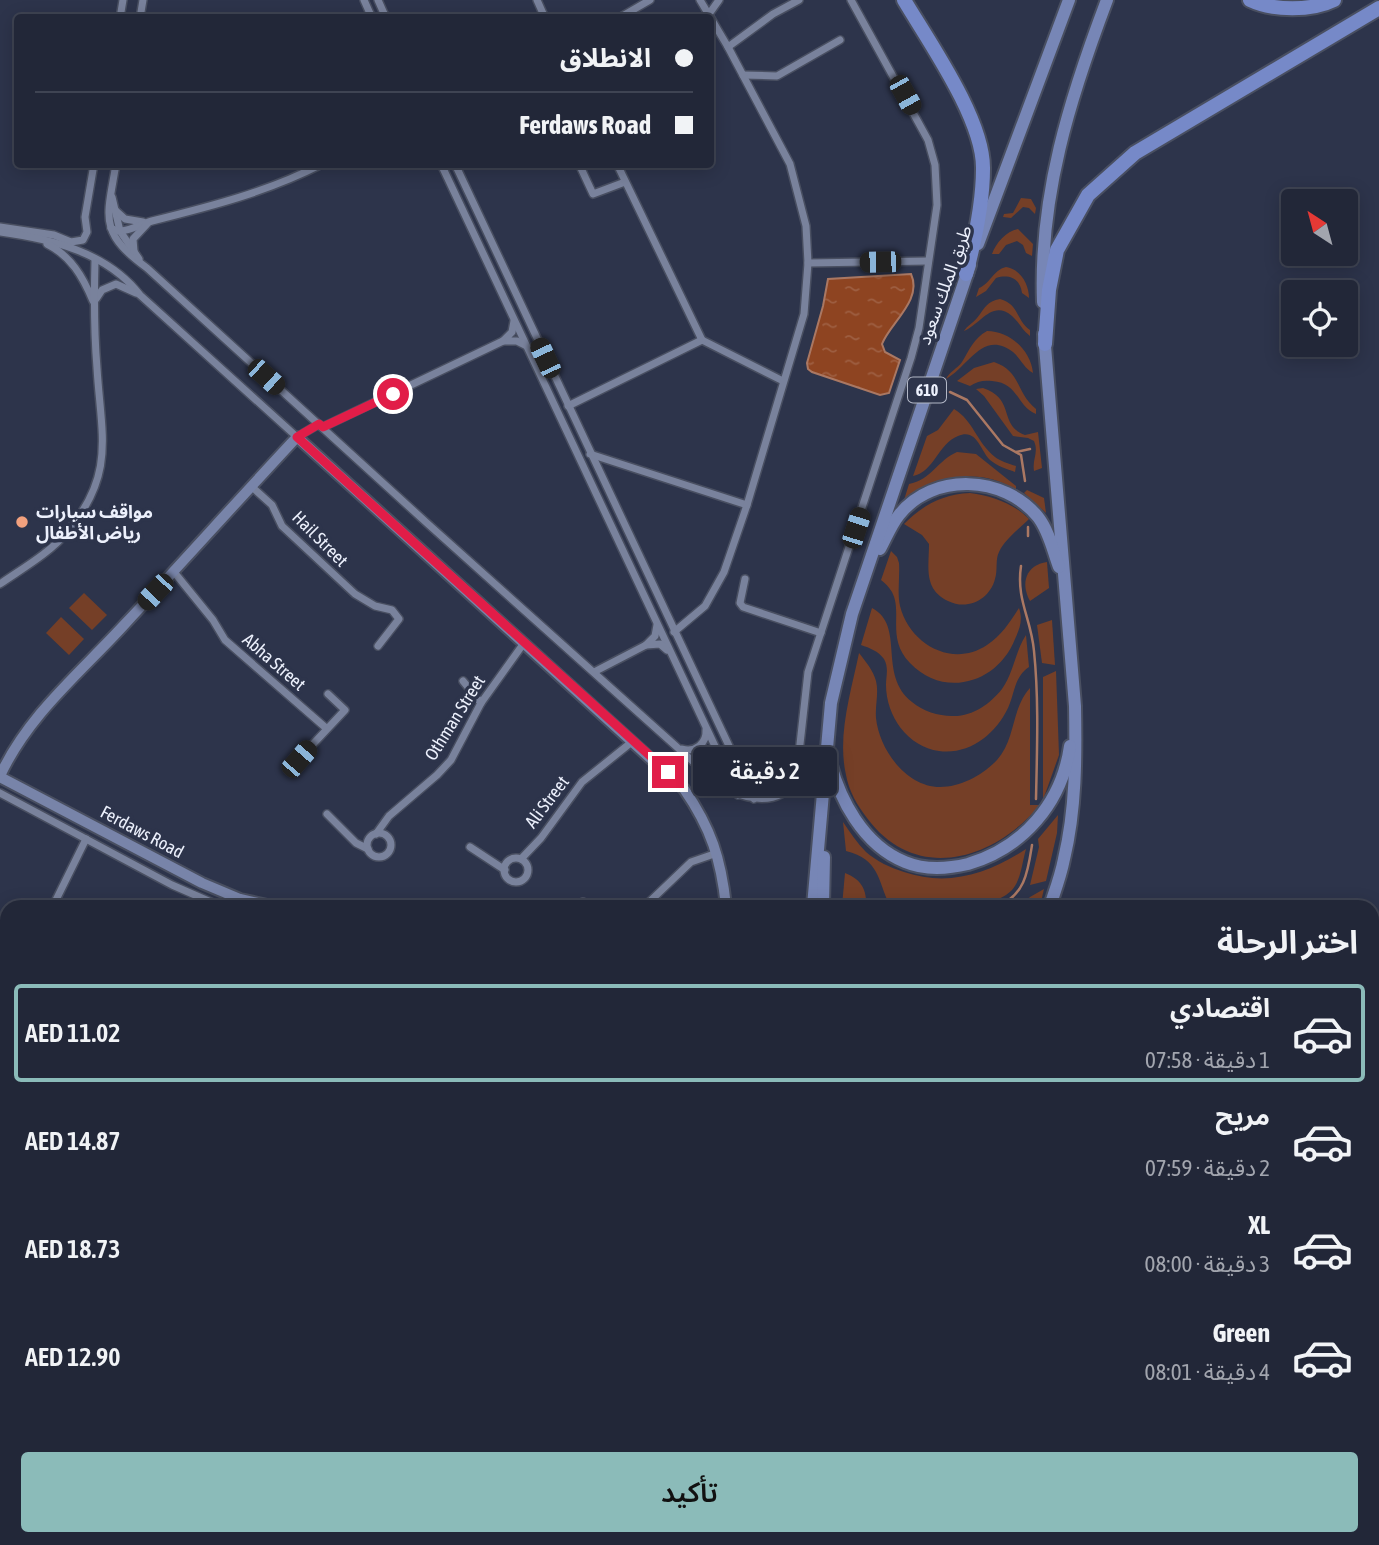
<!DOCTYPE html>
<html lang="ar">
<head>
<meta charset="utf-8">
<style>
  body { margin:0; font-family:"Asap Condensed","Noto Sans Arabic",sans-serif; background:#2e3343; color:#f1f3f6; direction:rtl; height:100vh; display:flex; flex-direction:column; font-size:26px; white-space:nowrap }
  * { box-sizing:border-box; margin:0 }
  p { font-size:23px; color:#a2a5ae }
  .icon { flex:none; width:38px; height:38px; fill:none; stroke:currentColor; stroke-width:2; stroke-linecap:round; stroke-linejoin:round }
  .map { position:relative; flex:1; overflow:hidden; direction:ltr }
  .panel { position:absolute; left:0px; top:900px; width:1379px; height:646px; display:flex; flex-direction:column; background:#222738; border-radius:21px 21px 0 0; box-shadow:0 4px 18px #0003,0 0 0 2px #3f4453; direction:rtl }
  .panel>* { flex:none }
  .banner { position:absolute; left:14px; top:14px; width:700px; height:154px; border-radius:7px; box-shadow:0 4px 18px #0003,0 0 0 2px #3f4453; direction:rtl; display:grid; align-content:center; height:154px; padding:0 21px; background:#222738 }
  .needle { width:46px; rotate:324deg }
  .buttons { position:absolute; left:1281px; top:189px; display:grid; gap:14px }
  .buttons a { display:grid; place-items:center; width:77px; height:77px; border-radius:7px; background:#222738; box-shadow:0 4px 18px #0003,0 0 0 2px #3f4453; font-size:35px }
  .end { position:absolute; width:32px; height:32px; margin:-16px; border:9px solid #e11d48; background:#fff; box-shadow:0 0 0 4px #fff }
  .from { border-radius:50% }
  .bubble { position:absolute; height:49px; border-radius:7px; background:#222738; box-shadow:0 4px 18px #0003,0 0 0 2px #3f4453; font-size:23px; font-weight:600; line-height:49px; text-align:center; direction:rtl }
  .car { position:absolute; width:21px; height:42px; margin:-21px -10px; border-radius:9px; box-shadow:0 0 5px 2px #0007; background:linear-gradient(#222 24%,#8ab4d8 0 40%,#222 0 76%,#8ab4d8 0 86%,#222 0) }
  .banner b { display:flex; align-items:center; gap:24px; height:66px; font-size:26px }
  .banner b+b { border-top:2px solid #3f4453 }
  .banner i { width:18px; height:18px; background:#f1f3f6 }
  ul { padding:0; list-style:none }
  li { display:flex; align-items:center; gap:21px; height:98px; margin:0 14px 10px; padding:0 7px; border:4px solid transparent; border-radius:7px }
  li div { flex:1 }
  li b { display:block; font-size:26px }
  li em { font-style:normal; font-weight:600 }
  li.selected { border-color:#8bbbb9 }
  li>.icon { width:63px; height:63px; stroke-width:1.5 }
  h2 { padding:0 21px; font-size:32px; line-height:84px }
  .primary-button { display:flex; gap:14px; margin-top:auto; padding:14px 21px }
  .primary-button a { flex:1; height:80px; border-radius:7px; background:#8bbbb9; color:#111; font-size:28px; font-weight:600; line-height:80px; text-align:center }
  .map>svg:first-child { display:block }
</style>
</head>
<body>
<div class="map">
<svg width="1379" height="1545" viewBox="0 0 1379 1545">
  <defs>
    <pattern id="water-ripples" width="26" height="14" patternUnits="userSpaceOnUse" patternTransform="scale(1.75)"><rect width="26" height="14" fill="#8e4421"/><path d="M2 4q2-2 4 0t4 0M15 11q2-2 4 0t4 0" fill="none" stroke="#9e5f42"/></pattern>
  </defs>
  <rect width="100%" height="100%" fill="#2d344b"/>
  <!-- green -->
  <g fill="#753f27">
    <path d="M 1021,198 L 1031,199 L 1036,208 L 1035,214 L 1029,208 L 1023,207 L 1011,218 L 1003,217 L 1004,214 L 1013,213 Z"/>
    <path d="M 1018,229 L 1033,244 L 1032,256 L 1026,253 L 1023,245 L 1017,241 L 1006,245 L 999,254 L 992,254 C 996,243 1006,231 1018,229 Z"/>
    <path d="M 1006,267 C 1020,269 1029,284 1029,298 L 1022,293 C 1020,278 1009,274 996,278 L 986,291 L 976,297 L 979,288 C 990,284 993,270 1006,267 Z"/>
    <path d="M 1000,299 C 1019,304 1016,320 1030,330 L 1030,336 C 1022,330 1019,322 1012,316 C 992,299 980,325 964,331 C 967,326 973,323 977,318 C 985,308 987,301 1000,299 Z"/>
    <path d="M 987,331 C 1010,331 1031,351 1033,373 C 1024,368 1021,359 1013,352 C 983,329 968,367 946,379 C 950,371 957,369 962,362 C 970,349 973,339 987,331 Z"/>
    <path d="M 994,362 C 1021,371 1016,393 1036,409 L 1036,414 C 1017,407 1019,383 992,381 C 984,380 977,381 970,386 L 957,381 L 974,368 Z"/>
    <path d="M 983,388 C 1016,399 998,425 1025,435 L 1038,432 L 1042,468 L 1034,471 C 1032,459 1039,453 1034,441 L 1028,438 L 1013,436 L 984,396 L 976,389 Z"/>
    <path d="M 954,409 C 973,420 977,443 995,457 C 1000,461 1009,464 1016,466 L 1015,472 C 1007,469 997,466 990,460 C 980,450 977,428 958,436 C 938,444 934,472 913,476 L 927,436 L 938,430 Z"/>
    <path d="M 957,452 L 976,454 L 1016,486 L 1016,490 C 978,466 940,477 904,500 L 909,484 C 931,480 938,460 957,452 Z"/>
    <path d="M 1027,490 L 1044,498 L 1046,513 L 1024,493 Z"/>
    <path d="M 970,493 C 992,496 1013,503 1029,519 C 1019,529 1005,539 999,552 C 995,560 998,570 995,579 C 990,599 968,611 948,601 C 923,589 929,567 929,544 L 922,535 L 904,524 C 923,505 943,494 970,493 Z"/>
    <path d="M 891,551 L 897,557 L 899,563 C 900,578 897,592 900,606 C 910,645 953,668 987,645 C 1002,635 1010,622 1019,608 C 1023,620 1020,628 1015,639 C 998,683 944,699 910,663 C 886,638 903,613 892,592 C 889,587 885,583 881,580 Z"/>
    <path d="M 1047,562 L 1049,588 L 1030,601 C 1020,583 1026,565 1047,562 Z"/>
    <path d="M 84,593 L 107,615 L 92,630 L 69,608 Z"/>
    <path d="M 872,608 C 906,626 877,674 912,702 C 923,711 938,716 952,716 C 972,717 990,704 1002,689 C 1014,672 1015,652 1026,635 L 1029,667 C 1014,677 1015,693 1008,708 C 995,735 969,755 939,751 C 908,747 886,716 886,685 C 886,676 889,668 884,659 C 878,651 870,648 861,645 Z"/>
    <path d="M 61,617 L 84,639 L 69,655 L 46,633 Z"/>
    <path d="M 1052,620 L 1055,665 L 1042,663 L 1037,625 Z"/>
    <path d="M 859,653 C 866,662 873,670 876,681 C 879,693 875,705 876,718 C 879,749 906,787 940,787 C 961,787 983,775 997,760 C 1016,739 1011,709 1030,688 L 1030,805 L 1040,805 C 994,860 916,884 867,818 C 857,805 849,791 846,775 C 837,736 851,692 859,653 Z"/>
    <path d="M 1056,671 L 1059,755 L 1043,800 L 1043,677 Z"/>
    <path d="M 1058,815 L 1057,833 L 1046,881 L 1030,885 L 1039,847 L 1038,839 Z"/>
    <path d="M 843,822 C 850,832 857,843 866,852 C 876,861 891,868 904,872 C 948,887 988,874 1026,849 C 1022,863 1021,880 1012,890 C 989,914 921,907 890,906 C 877,879 880,860 846,851 Z"/>
    <path d="M 845,873 C 861,879 867,890 866,906 L 842,906 Z"/>
    <path d="M 1044,889 L 1040,906 L 1021,906 L 1030,897 Z"/>
    <path d="M 312,1538 L 354,1538 L 355,1545 L 315,1545 L 317,1542 Z"/>
  </g>
  <!-- water -->
  <path fill="url(#water-ripples)" stroke="#aa7863" stroke-width="2" d="M 911,274 C 923,300 890,323 882,344 L 885,352 L 900,360 L 889,393 L 880,395 L 812,372 L 808,369 L 807,363 L 823,306 L 828,279 Z"/>
  <g fill="none" stroke-linecap="round" stroke-linejoin="round">
    <!-- stream -->
    <g stroke="#aa7863" stroke-width="2.5">
      <path d="M 950,392 L 967,400 L 1003,445 L 1021,455 L 1025,481"/>
      <path d="M 1016,452 L 1030,449"/>
      <path d="M 1028,536 L 1028,527"/>
      <path d="M 1021,566 C 1016,600 1031,618 1034,651 C 1039,700 1037,750 1036,799"/>
      <path d="M 997,906 C 1025,896 1028,871 1032,845"/>
    </g>
    <!-- street casing -->
    <g stroke="#494f61" stroke-width="10">
      <g id="street">
        <path d="M 364,0 L 372,18"/>
        <path d="M 378,0 L 386,18"/>
        <path d="M 537,0 L 545,18"/>
        <path d="M 709,14 L 719,0"/>
        <path d="M 120,18 L 123,0"/>
        <path d="M 140,18 L 143,0"/>
        <path d="M 619,18 L 650,0"/>
        <path d="M 728,47 L 773,14 L 799,0"/>
        <path d="M 743,75 L 777,76 L 840,40"/>
        <path d="M 116,164 C 107,218 98,232 147,268 L 428,524 L 717,783 C 741,799 777,809 796,780 L 808,672 L 911,358 L 919,328 L 937,205 L 935,165 L 928,140 L 851,0"/>
        <path d="M 441,164 L 738,795"/>
        <path d="M 455,164 L 754,799"/>
        <path d="M 579,164 L 593,194 L 625,182"/>
        <path d="M 617,164 L 702,340 L 783,381"/>
        <path d="M 112,197 L 120,231 L 139,259"/>
        <path d="M 114,209 L 125,219 L 143,222"/>
        <path d="M 0,227 L 54,235 L 71,242 L 83,240 L 87,232 L 85,217 L 94,164"/>
        <path d="M 111,228 C 122,236 141,224 152,221 C 212,206 267,192 322,164"/>
        <path d="M 0,232 C 51,239 107,252 140,295 L 297,437 L 319,424"/>
        <path d="M 47,244 C 71,256 83,277 93,301"/>
        <path d="M 134,251 L 133,239 L 147,224"/>
        <path d="M 808,263 L 928,261"/>
        <path d="M 96,299 L 102,290 L 116,284 L 136,293"/>
        <path d="M 514,321 L 512,332 L 503,341 L 517,341 L 525,345"/>
        <path d="M 568,406 L 702,340"/>
        <path d="M 323,427 L 503,341"/>
        <path d="M 590,454 L 747,505"/>
        <path d="M 251,486 L 272,505 L 282,526 L 355,594 L 375,606 L 392,610 L 399,619 L 378,646"/>
        <path d="M 174,572 L 213,620 L 225,640 L 326,728"/>
        <path d="M 745,579 L 740,603 L 743,607 L 821,633"/>
        <path d="M 0,584 C 23,568 50,553 68,531 C 116,473 101,435 97,368 C 94,332 94,296 95,260"/>
        <path d="M 657,625 L 655,636 L 646,645 L 660,644 L 667,650"/>
        <path d="M 674,632 L 705,606 L 724,572 L 747,505 L 804,314 L 808,263 L 806,226 L 790,164 L 728,47 L 700,0"/>
        <path d="M 594,672 L 646,645"/>
        <path d="M 463,681 L 481,703"/>
        <path d="M 682,749 C 695,753 707,743 706,730"/>
        <path d="M 299,759 L 345,710 L 328,694"/>
        <path d="M 0,793 L 172,885 L 220,906"/>
        <path d="M 327,814 L 356,843 L 368,849"/>
        <circle cx="379" cy="845" r="12"/>
        <path d="M 376,834 L 389,816 L 437,775 L 451,760 L 481,703 L 524,643"/>
        <path d="M 470,847 L 505,870"/>
        <circle cx="516" cy="870" r="12"/>
        <path d="M 521,859 L 541,838 L 582,782 L 633,741"/>
        <path d="M 583,902 L 588,906"/>
        <path d="M 53,906 L 86,839"/>
        <path d="M 645,906 L 691,862 L 717,853"/>
        <path d="M 0,1073 L 7,1057"/>
        <path d="M 0,1454 L 7,1458"/>
      </g>
    </g>
    <!-- secondary casing -->
    <g stroke="#494f61" stroke-width="14">
      <g id="secondary">
        <path d="M 0,776 C 28,715 80,673 124,625 C 182,563 239,499 297,437 L 684,789 C 711,828 721,859 726,906"/>
        <path d="M 0,777 L 202,883 L 240,899 L 272,906"/>
        <path d="M 1372,1303 L 1379,1304"/>
        <path d="M 0,1466 L 7,1470"/>
        <path d="M 1166,1538 L 1174,1545"/>
        <path d="M 1188,1538 L 1196,1545"/>
      </g>
    </g>
    <!-- primary casing -->
    <g stroke="#494f61" stroke-width="16">
      <g id="primary">
        <path d="M 978,244 L 1069,0"/>
        <path d="M 1043,302 C 1039,196 1070,98 1107,0"/>
        <path d="M 1044,334 L 1075,706 C 1076,757 1076,809 1064,859 C 1061,875 1055,891 1050,906"/>
        <path d="M 880,549 C 886,538 891,525 899,515 C 933,472 1004,475 1038,517 C 1049,531 1053,551 1059,567"/>
        <path d="M 829,758 C 839,799 863,845 905,862 C 924,870 947,869 968,864 C 1023,848 1062,803 1070,746"/>
        <path d="M 813,906 L 831,703 L 852,614 L 970,265"/>
        <path d="M 823,906 L 824,857"/>
        <path d="M 475,1545 L 481,1538"/>
        <path d="M 498,1545 L 504,1538"/>
      </g>
    </g>
    <!-- highway casing -->
    <g stroke="#494f61" stroke-width="18">
      <g id="highway">
        <path d="M 904,0 C 929,42 984,120 983,169 C 983,204 975,240 966,274"/>
        <path d="M 1250,0 C 1273,11 1312,11 1334,0"/>
        <path d="M 1045,344 L 1049,290 L 1057,250 L 1088,195 L 1135,153 L 1379,8"/>
      </g>
    </g>
    <!-- street -->
    <use href="#street" stroke="#79829c" stroke-width="7"/>
    <!-- secondary -->
    <use href="#secondary" stroke="#7884a9" stroke-width="10"/>
    <!-- primary -->
    <use href="#primary" stroke="#7786b6" stroke-width="12"/>
    <!-- highway -->
    <use href="#highway" stroke="#7689c8" stroke-width="14"/>
  </g>
  <g fill="none" stroke-linecap="round" stroke-linejoin="round">
    <!-- route -->
    <path stroke="#e11d48" stroke-width="9" d="M 393,394 L 323,427 L 319,424 L 297,437 L 668,772"/>
  </g>
  <!-- markers -->
  <circle fill="#f2a17e" stroke="#2d344b" stroke-width="2.5" cx="22" cy="522" r="7"/>
  <g text-anchor="middle" stroke-width="7" stroke-linejoin="round" paint-order="stroke">
    <!-- shield labels -->
    <rect fill="#2d344b" stroke="#b3b8c7" stroke-width="2" x="908" y="377.5" width="38" height="25" rx="5"/>
    <g font-size="16" font-weight="bold" fill="#ecf0fc">
      <text x="927" y="396">610</text>
    </g>
    <!-- street labels -->
    <g font-size="18" fill="#ecf0fc" stroke="#2d344b">
      <text transform="translate(945 285) rotate(-70)" y="6">طريق الملك سعود</text>
      <text transform="translate(320 539) rotate(45)" y="6">Hail Street</text>
      <text transform="translate(274 662) rotate(41)" y="6">Abha Street</text>
      <text transform="translate(455 718) rotate(-58)" y="6">Othman Street</text>
      <text transform="translate(547 802) rotate(-53)" y="6">Ali Street</text>
      <text transform="translate(142 832) rotate(28)" y="6">Ferdaws Road</text>
    </g>
    <!-- poi labels -->
    <g font-size="18" font-weight="bold" fill="#ecf0fc" stroke="#2d344b" text-anchor="start">
      <text x="36" y="518">مواقف سيارات<tspan x="36" dy="21">رياض الأطفال</tspan></text>
    </g>
  </g>
</svg>
<div class="buttons">
<a><svg class="needle" viewBox="-14 -14 28 28"><path d="M0-13l5 13h-10z" fill="#e53935"/><path d="M0 13l5-13h-10z" fill="#a2a5ae"/></svg></a>
<a><svg class="icon" aria-label="locate" viewBox="0 0 24 24"><circle cx="12" cy="12" r="6"/><path d="M12 2v4M12 18v4M2 12h4M18 12h4"/></svg></a>
</div>
<i class="end from" style="left:393px;top:394px"></i>
<i class="end" style="left:668px;top:772px"></i>
<div class="bubble" style="left:693px;top:747px;width:144px">2 دقيقة</div>
<i class="car" style="left:905px;top:95px;rotate:151deg"></i>
<i class="car" style="left:880px;top:262px;rotate:269deg"></i>
<i class="car" style="left:545px;top:358px;rotate:335deg"></i>
<i class="car" style="left:266px;top:377px;rotate:132deg"></i>
<i class="car" style="left:856px;top:528px;rotate:18deg"></i>
<i class="car" style="left:155px;top:592px;rotate:223deg"></i>
<i class="car" style="left:299px;top:759px;rotate:41deg"></i>
<div class="banner">
<b><i class="from"></i>الانطلاق</b>
<b><i></i>Ferdaws Road</b>
</div>
<section class="panel">
<h2>اختر الرحلة</h2>
<ul>
<li class="selected"><svg class="icon" aria-label="car" viewBox="0 0 24 24"><path d="M5 17H2v-5l4-1 3-4h7l3 4 3 1v5h-3M9 17h6M6 11h13"/><circle cx="7" cy="17" r="2"/><circle cx="17" cy="17" r="2"/></svg><div><b>اقتصادي</b><p>1 دقيقة · 07:58</p></div><em>AED 11.02</em></li>
<li><svg class="icon" aria-label="car" viewBox="0 0 24 24"><path d="M5 17H2v-5l4-1 3-4h7l3 4 3 1v5h-3M9 17h6M6 11h13"/><circle cx="7" cy="17" r="2"/><circle cx="17" cy="17" r="2"/></svg><div><b>مريح</b><p>2 دقيقة · 07:59</p></div><em>AED 14.87</em></li>
<li><svg class="icon" aria-label="car" viewBox="0 0 24 24"><path d="M5 17H2v-5l4-1 3-4h7l3 4 3 1v5h-3M9 17h6M6 11h13"/><circle cx="7" cy="17" r="2"/><circle cx="17" cy="17" r="2"/></svg><div><b>XL</b><p>3 دقيقة · 08:00</p></div><em>AED 18.73</em></li>
<li><svg class="icon" aria-label="car" viewBox="0 0 24 24"><path d="M5 17H2v-5l4-1 3-4h7l3 4 3 1v5h-3M9 17h6M6 11h13"/><circle cx="7" cy="17" r="2"/><circle cx="17" cy="17" r="2"/></svg><div><b>Green</b><p>4 دقيقة · 08:01</p></div><em>AED 12.90</em></li>
</ul>
<div class="primary-button"><a>تأكيد</a></div>
</section>
</div>
</body>
</html>
